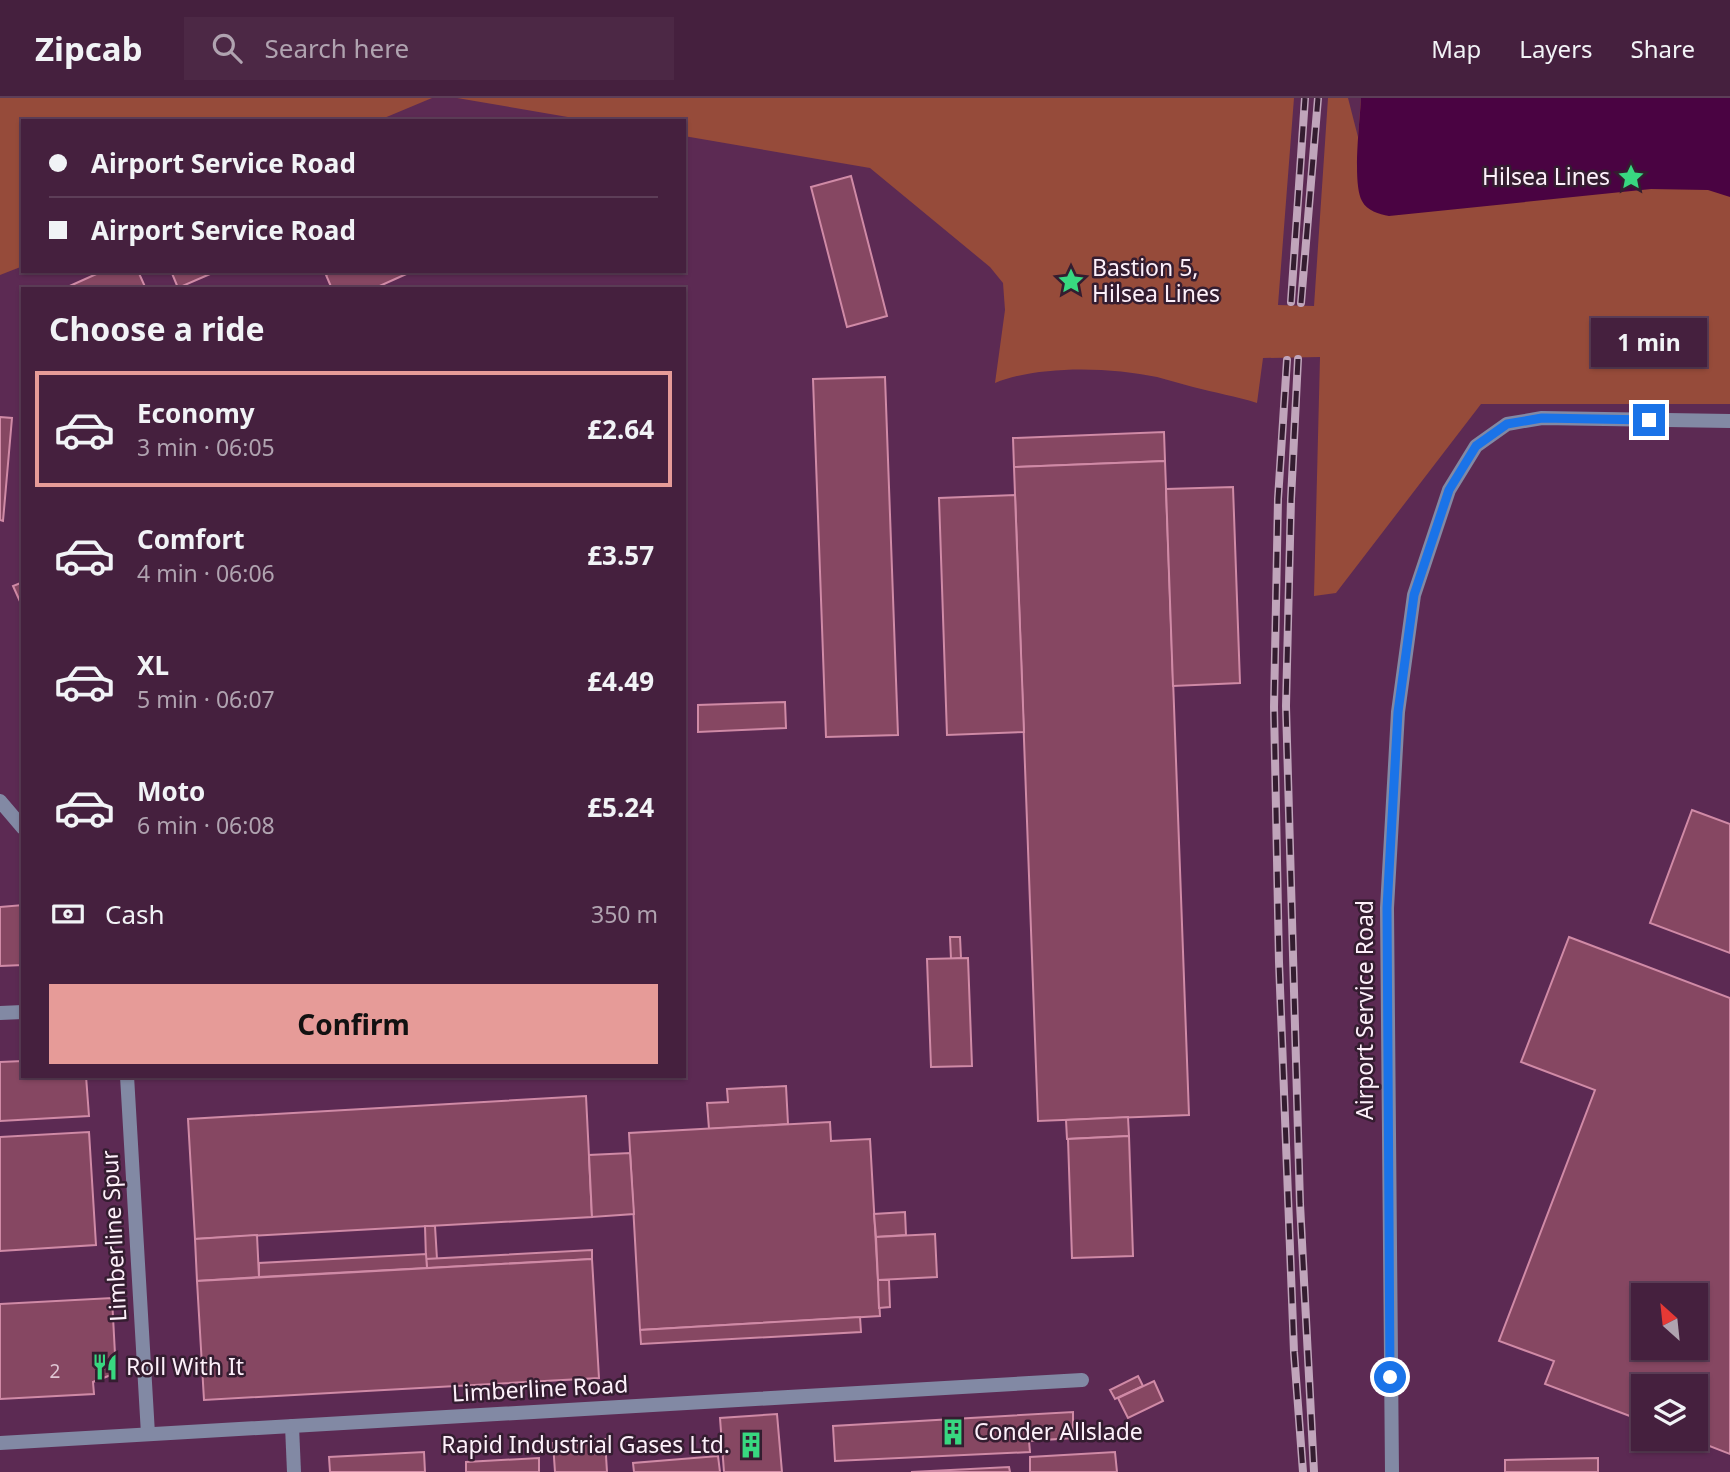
<!DOCTYPE html>
<html lang="en">
<head>
<meta charset="utf-8">
<style>
  body { margin:0; font-family:"Noto Sans",sans-serif; background:#4c2845; color:#f1f3f6; height:100vh; display:flex; flex-direction:column; font-size:26px; white-space:nowrap }
  * { box-sizing:border-box; margin:0 }
  p { font-size:23px; color:#b0a3b0 }
  .icon { flex:none; width:38px; height:38px; fill:none; stroke:currentColor; stroke-width:2; stroke-linecap:round; stroke-linejoin:round }
  .map { position:relative; flex:1; overflow:hidden }
  .side { position:absolute; left:21px; top:189px; width:665px; height:791px; display:flex; flex-direction:column; background:#45203e; border-radius:0px; box-shadow:0 2px 5px #0004,0 0 0 2px #5d3e58 }
  .side>* { flex:none }
  .top-card { position:absolute; left:21px; top:21px; width:665px; height:154px; border-radius:0px; box-shadow:0 2px 5px #0004,0 0 0 2px #5d3e58; display:grid; align-content:center; height:154px; padding:0 28px; background:#45203e }
  .needle { width:46px; rotate:333deg }
  .controls { position:absolute; left:1631px; top:1185px; display:grid; gap:14px }
  .controls a { display:grid; place-items:center; width:77px; height:77px; border-radius:0px; background:#45203e; box-shadow:0 2px 5px #0004,0 0 0 2px #5d3e58; font-size:35px }
  .end { position:absolute; width:32px; height:32px; margin:-16px; border:9px solid #1a73e8; background:#fff; box-shadow:0 0 0 4px #fff }
  .from { border-radius:50% }
  .bubble { position:absolute; height:49px; border-radius:0px; background:#45203e; box-shadow:0 2px 5px #0004,0 0 0 2px #5d3e58; font-size:23px; font-weight:700; line-height:49px; text-align:center }
  .top-card b { display:flex; align-items:center; gap:24px; height:66px; font-size:26px }
  .top-card b+b { border-top:2px solid #5d3e58 }
  .top-card i { width:18px; height:18px; background:#f1f3f6 }
  ul { padding:0; list-style:none }
  li { display:flex; align-items:center; gap:21px; height:116px; margin:0 14px 10px; padding:0 14px; border:4px solid transparent; border-radius:0px }
  li div { flex:1 }
  li b { display:block; font-size:26px }
  li em { font-style:normal; font-weight:700 }
  li.active { border-color:#e69b98 }
  li>.icon { width:63px; height:63px; stroke-width:1.5 }
  h2 { padding:0 28px; font-size:32px; line-height:84px }
  .pay { display:flex; align-items:center; gap:18px; height:77px; padding:0 28px; font-size:26px }
  .pay p { margin-inline-start:auto }
  .primary-button { display:flex; gap:14px; margin-top:auto; padding:14px 28px }
  .primary-button a { flex:1; height:80px; border-radius:0px; background:#e69b98; color:#111; font-size:28px; font-weight:700; line-height:80px; text-align:center }
  header { display:flex; align-items:center; gap:42px; box-sizing:border-box; height:98px; padding:0 35px; background:#45203e; border-bottom:2px solid #5d3e58 }
  header strong { font-size:33px }
  nav { display:flex; gap:38px; margin-inline-start:auto; font-size:24px }
  .search { width:490px; height:63px; background:#4c2845; display:flex; align-items:center; gap:18px; box-sizing:border-box; padding:0 24px; border-radius:0px; color:#b0a3b0; font-size:26px }
  .map>svg:first-child { display:block }
</style>
</head>
<body>
<header>
<strong>Zipcab</strong>
<div class="search"><svg class="icon" aria-label="search" viewBox="0 0 24 24"><circle cx="10" cy="10" r="6"/><path d="M15 15l6 6"/></svg>Search here</div>
<nav><a>Map</a><a>Layers</a><a>Share</a></nav>
</header>
<div class="map">
<svg width="1730" height="1374" viewBox="0 0 1730 1374">
  <rect width="100%" height="100%" fill="#5c2a53"/>
  <!-- green -->
  <g fill="#964b3a">
    <path d="M 0,0 L 432,0 L 377,23 L 23,23 L 23,168 L 0,177 Z"/>
    <path d="M 457,0 L 1294,0 L 1278,207 L 1314,208 L 1328,0 L 1348,0 L 1358,39 L 1361,0 L 1730,18 L 1730,306 L 1481,306 L 1336,495 L 1314,498 L 1320,259 L 1263,260 L 1257,305 C 1236,298 1215,295 1193,289 C 1181,286 1169,282 1157,279 C 1110,269 1039,267 995,285 L 1005,212 L 1003,185 L 990,169 L 870,70 L 684,38 L 684,23 L 591,23 Z"/>
  </g>
  <!-- water -->
  <path fill="#4a0342" d="M 1361,0 L 1730,0 L 1730,99 L 1708,92 L 1651,91 L 1389,118 C 1379,116 1367,113 1362,103 C 1352,85 1360,23 1361,0 Z"/>
  <!-- building -->
  <g fill="#864762" stroke="#d08aa6" stroke-width="2" fill-rule="evenodd">
    <path d="M 851,78 L 887,218 L 847,229 L 811,89 Z"/>
    <path d="M 103,173 L 138,173 L 146,191 L 63,191 Z"/>
    <path d="M 171,173 L 217,173 L 178,190 Z"/>
    <path d="M 334,173 L 413,173 L 373,191 L 332,191 L 326,177 Z"/>
    <path d="M 885,279 L 898,637 L 826,639 L 813,281 Z"/>
    <path d="M 0,319 L 12,320 L 3,423 L 0,422 Z"/>
    <path d="M 1164,334 L 1165,363 L 1014,369 L 1013,340 Z"/>
    <path d="M 1165,363 L 1189,1017 L 1038,1023 L 1014,369 Z"/>
    <path d="M 1233,389 L 1240,585 L 1173,588 L 1166,391 Z"/>
    <path d="M 1015,397 L 1024,634 L 947,637 L 939,400 Z"/>
    <path d="M 23,484 L 23,510 L 13,488 Z"/>
    <path d="M 785,604 L 786,630 L 698,634 L 698,607 Z"/>
    <path d="M 1692,712 L 1730,726 L 1730,855 L 1650,825 Z"/>
    <path d="M 23,807 L 23,867 L 0,868 L 0,809 Z"/>
    <path d="M 950,839 L 960,839 L 961,860 L 951,861 Z"/>
    <path d="M 1569,839 L 1730,900 L 1730,1356 L 1689,1340 L 1696,1340 L 1696,1288 L 1643,1288 L 1643,1323 L 1545,1286 L 1554,1263 L 1499,1243 L 1595,992 L 1521,964 ZM 1643,1197 L 1696,1197 L 1696,1250 L 1643,1250 Z"/>
    <path d="M 968,860 L 972,968 L 931,969 L 927,861 Z"/>
    <path d="M 23,963 L 23,978 L 86,978 L 89,1018 L 0,1023 L 0,964 Z"/>
    <path d="M 786,988 L 788,1026 L 709,1031 L 707,1005 L 728,1004 L 727,991 Z"/>
    <path d="M 586,998 L 592,1119 L 195,1141 L 188,1021 Z"/>
    <path d="M 1128,1019 L 1129,1038 L 1067,1041 L 1066,1022 Z"/>
    <path d="M 830,1024 L 831,1043 L 870,1041 L 880,1218 L 640,1232 L 629,1035 Z"/>
    <path d="M 89,1034 L 96,1147 L 0,1153 L 0,1039 Z"/>
    <path d="M 1129,1038 L 1133,1158 L 1072,1160 L 1068,1041 Z"/>
    <path d="M 630,1055 L 634,1116 L 592,1119 L 589,1057 Z"/>
    <path d="M 905,1114 L 906,1137 L 876,1139 L 874,1116 Z"/>
    <path d="M 425,1128 L 435,1128 L 437,1161 L 426,1161 Z"/>
    <path d="M 935,1136 L 937,1179 L 878,1182 L 876,1139 Z"/>
    <path d="M 257,1137 L 259,1179 L 197,1183 L 195,1141 Z"/>
    <path d="M 592,1152 L 592,1161 L 427,1170 L 426,1161 Z"/>
    <path d="M 426,1156 L 427,1170 L 259,1179 L 259,1165 Z"/>
    <path d="M 592,1161 L 599,1280 L 204,1302 L 197,1183 Z"/>
    <path d="M 878,1182 L 889,1182 L 890,1209 L 879,1210 Z"/>
    <path d="M 112,1200 L 116,1275 L 93,1284 L 94,1296 L 0,1301 L 0,1206 Z"/>
    <path d="M 860,1219 L 861,1234 L 641,1246 L 640,1232 Z"/>
    <path d="M 1138,1278 L 1143,1288 L 1115,1301 L 1110,1292 Z"/>
    <path d="M 1154,1283 L 1163,1303 L 1128,1320 L 1118,1300 Z"/>
    <path d="M 1073,1314 L 1073,1340 L 1029,1343 L 1030,1354 L 835,1363 L 833,1328 Z"/>
    <path d="M 777,1316 L 782,1374 L 724,1374 L 720,1320 Z"/>
    <path d="M 605,1341 L 607,1374 L 555,1374 L 553,1345 Z"/>
    <path d="M 424,1354 L 425,1374 L 330,1374 L 329,1359 Z"/>
    <path d="M 1115,1354 L 1117,1374 L 1030,1374 L 1030,1359 Z"/>
    <path d="M 718,1358 L 720,1374 L 634,1374 L 633,1365 Z"/>
    <path d="M 539,1360 L 539,1374 L 466,1374 L 466,1364 Z"/>
    <path d="M 1598,1360 L 1598,1374 L 1505,1374 L 1505,1362 Z"/>
    <path d="M 1009,1369 L 1010,1374 L 911,1374 Z"/>
  </g>
  <g fill="none" stroke-linecap="round" stroke-linejoin="round">
    <!-- street -->
    <g stroke="#8289a4" stroke-width="14">
      <path d="M 0,703 L 23,730"/>
      <path d="M 0,915 L 23,914"/>
      <path d="M 127,978 L 148,1336"/>
      <path d="M 292,1328 L 294,1374"/>
      <path d="M 0,1345 L 1082,1282"/>
      <path d="M 1392,1374 L 1387,810 L 1398,614 L 1414,497 L 1449,392 L 1476,348 L 1507,326 L 1542,320 L 1730,323"/>
    </g>
    <!-- rail casing -->
    <g stroke="#c0a5bb" stroke-width="8">
      <g id="rail">
        <path d="M 1291,204 L 1305,0"/>
        <path d="M 1301,205 L 1318,0"/>
        <path d="M 1298,261 L 1291,401 L 1286,608 L 1300,1106 L 1314,1374"/>
        <path d="M 1287,262 L 1278,401 L 1274,609 L 1279,864 L 1294,1254 L 1303,1374"/>
      </g>
    </g>
    <!-- rail -->
    <use href="#rail" stroke="#341d30" stroke-width="5" stroke-dasharray="16" stroke-linecap="butt"/>
  </g>
  <g fill="none" stroke-linecap="round" stroke-linejoin="round">
    <!-- route -->
    <path stroke="#1a73e8" stroke-width="9" d="M 1390,1279 L 1387,810 L 1398,614 L 1414,497 L 1449,392 L 1476,348 L 1507,326 L 1542,320 L 1649,322"/>
  </g>
  <!-- icons -->
  <defs>
    <g id="sight-bare" transform="scale(2.1)"><path d="M0-6L1.8-2.2L6-1.7L2.9 1.2L3.7 5.4L0 3.3L-3.7 5.4L-2.9 1.2L-6-1.7L-1.8-2.2Z" fill="#38d880" stroke="#341d30" stroke-width="2.5" paint-order="stroke"/></g>
    <g id="restaurant-bare" transform="scale(2.1)"><path d="M-5-6h1v4h1v-4h1v4h1v-4h1v5L-1.5 .5V6h-2V.5L-5-1ZM5-6V6H3V1.5H1.5Q1.5-4 5-6Z" fill="#38d880" stroke="#341d30" stroke-width="2.5" paint-order="stroke"/></g>
    <g id="building-bare" transform="scale(2.1)"><path d="M-4-6H4V6H1V3H-1V6H-4ZM-2.5-4.3h1.7v1.8h-1.7ZM.8-4.3h1.7v1.8H.8ZM-2.5-1h1.7V.8h-1.7ZM.8-1h1.7V.8H.8Z" fill="#38d880" stroke="#341d30" stroke-width="2.5" paint-order="stroke"/></g>
  </defs>
  <g fill-rule="evenodd">
    <use href="#sight-bare" x="1631" y="79"/>
    <use href="#sight-bare" x="1071" y="183"/>
    <use href="#restaurant-bare" x="105" y="1269"/>
    <use href="#building-bare" x="953" y="1334"/>
    <use href="#building-bare" x="751" y="1347"/>
  </g>
  <g text-anchor="middle" stroke-width="5" stroke-linejoin="round" paint-order="stroke">
    <!-- number labels -->
    <g font-size="19" fill="#dfc6d4">
      <text x="55" y="1280">2</text>
    </g>
    <!-- poi labels -->
    <g font-size="23" fill="#fdf0fa" stroke="#341d30" text-anchor="start">
      <text x="1610" y="87" text-anchor="end">Hilsea Lines</text>
      <text x="1092" y="178">Bastion 5,<tspan x="1092" dy="26">Hilsea Lines</tspan></text>
      <text x="126" y="1277">Roll With It</text>
      <text x="974" y="1342">Conder Allslade</text>
      <text x="730" y="1355" text-anchor="end">Rapid Industrial Gases Ltd.</text>
    </g>
    <!-- street labels -->
    <g font-size="23" fill="#fdf0fa" stroke="#341d30">
      <text transform="translate(1365 912) rotate(-90)" y="8">Airport Service Road</text>
      <text transform="translate(114 1138) rotate(-93)" y="8">Limberline Spur</text>
      <text transform="translate(540 1291) rotate(-3)" y="8">Limberline Road</text>
    </g>
  </g>
</svg>
<div class="controls">
<a><svg class="needle" viewBox="-14 -14 28 28"><path d="M0-13l5 13h-10z" fill="#e53935"/><path d="M0 13l5-13h-10z" fill="#b0a3b0"/></svg></a>
<a><svg class="icon" aria-label="layers" viewBox="0 0 24 24"><path d="M12 4l9 5-9 5-9-5zM3 14l9 5 9-5"/></svg></a>
</div>
<i class="end from" style="left:1390px;top:1279px"></i>
<i class="end" style="left:1649px;top:322px"></i>
<div class="bubble" style="left:1591px;top:220px;width:116px">1 min</div>
<div class="top-card">
<b><i class="from"></i>Airport Service Road</b>
<b><i></i>Airport Service Road</b>
</div>
<section class="side">
<h2>Choose a ride</h2>
<ul>
<li class="active"><svg class="icon" aria-label="car" viewBox="0 0 24 24"><path d="M5 17H2v-5l4-1 3-4h7l3 4 3 1v5h-3M9 17h6M6 11h13"/><circle cx="7" cy="17" r="2"/><circle cx="17" cy="17" r="2"/></svg><div><b>Economy</b><p>3 min · 06:05</p></div><em>£2.64</em></li>
<li><svg class="icon" aria-label="car" viewBox="0 0 24 24"><path d="M5 17H2v-5l4-1 3-4h7l3 4 3 1v5h-3M9 17h6M6 11h13"/><circle cx="7" cy="17" r="2"/><circle cx="17" cy="17" r="2"/></svg><div><b>Comfort</b><p>4 min · 06:06</p></div><em>£3.57</em></li>
<li><svg class="icon" aria-label="car" viewBox="0 0 24 24"><path d="M5 17H2v-5l4-1 3-4h7l3 4 3 1v5h-3M9 17h6M6 11h13"/><circle cx="7" cy="17" r="2"/><circle cx="17" cy="17" r="2"/></svg><div><b>XL</b><p>5 min · 06:07</p></div><em>£4.49</em></li>
<li><svg class="icon" aria-label="car" viewBox="0 0 24 24"><path d="M5 17H2v-5l4-1 3-4h7l3 4 3 1v5h-3M9 17h6M6 11h13"/><circle cx="7" cy="17" r="2"/><circle cx="17" cy="17" r="2"/></svg><div><b>Moto</b><p>6 min · 06:08</p></div><em>£5.24</em></li>
</ul>
<div class="pay"><svg class="icon" aria-label="cash" viewBox="0 0 24 24"><path d="M3 7h18v10H3z"/><circle cx="12" cy="12" r="2"/></svg>Cash<p>350 m</p></div>
<div class="primary-button"><a>Confirm</a></div>
</section>
</div>
</body>
</html>
